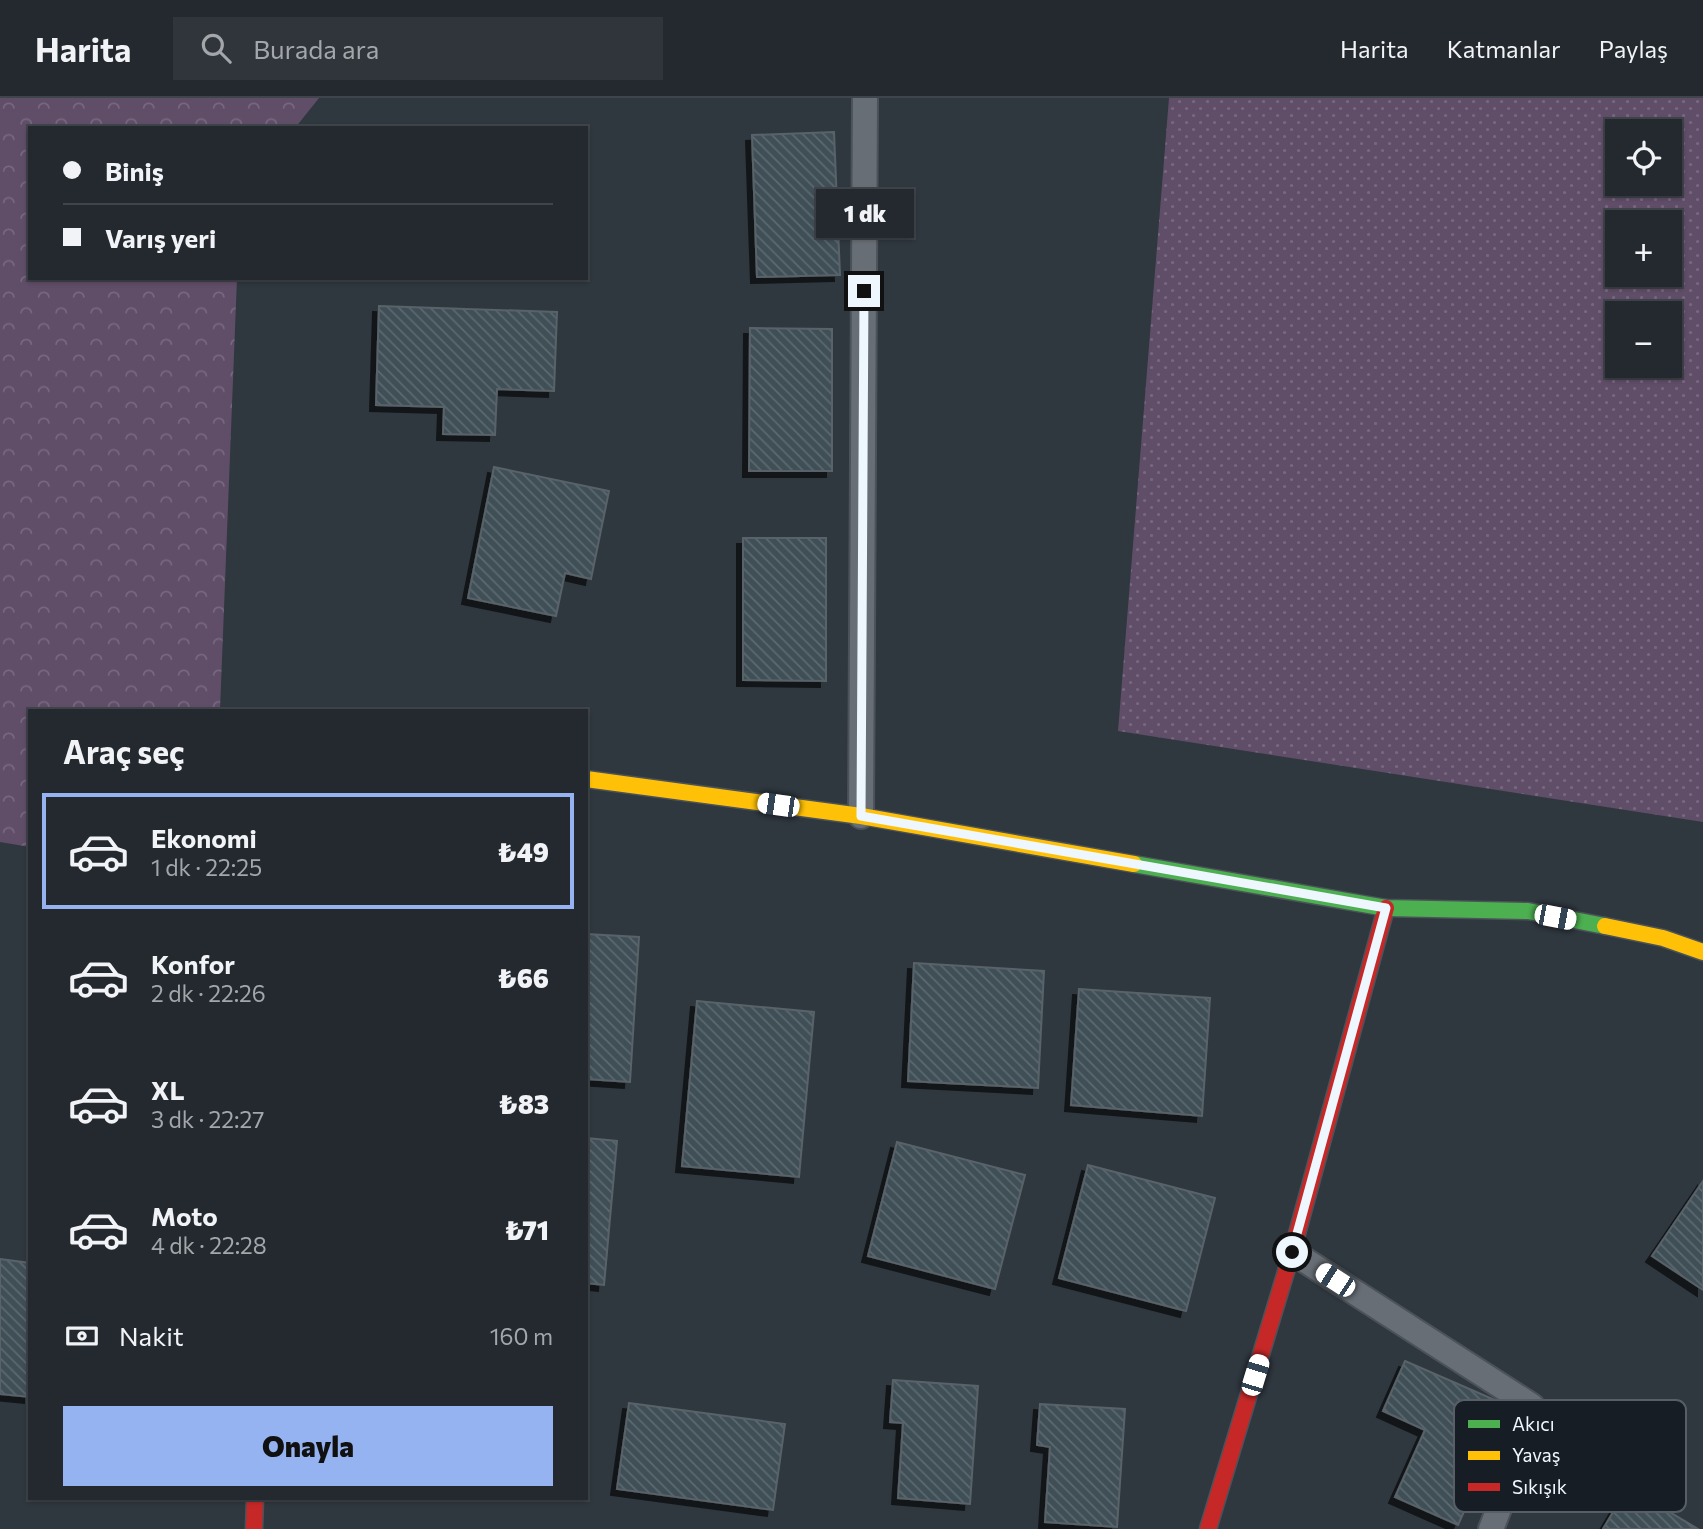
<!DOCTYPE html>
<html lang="tr">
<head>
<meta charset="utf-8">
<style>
  body { margin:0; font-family:Commissioner,sans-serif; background:#2f353b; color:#f1f3f6; height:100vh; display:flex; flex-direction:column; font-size:26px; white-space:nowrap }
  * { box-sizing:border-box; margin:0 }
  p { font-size:23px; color:#a3a6aa }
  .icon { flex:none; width:38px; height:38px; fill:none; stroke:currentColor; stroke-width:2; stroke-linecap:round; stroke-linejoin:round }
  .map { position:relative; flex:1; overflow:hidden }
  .sheet { position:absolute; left:28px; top:611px; width:560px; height:791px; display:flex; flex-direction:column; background:#23292f; border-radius:0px; box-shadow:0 2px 5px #0004,0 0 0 2px #40454b }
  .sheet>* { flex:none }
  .top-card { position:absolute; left:28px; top:28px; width:560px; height:154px; border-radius:0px; box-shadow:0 2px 5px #0004,0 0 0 2px #40454b; display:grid; align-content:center; height:154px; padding:0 35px; background:#23292f }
  .fabs { position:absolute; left:1605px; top:21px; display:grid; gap:14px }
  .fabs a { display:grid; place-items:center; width:77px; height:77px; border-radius:0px; background:#23292f; box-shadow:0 2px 5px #0004,0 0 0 2px #40454b; font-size:35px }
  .end { position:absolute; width:32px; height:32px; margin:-16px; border:9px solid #eef6fe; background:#111; box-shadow:0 0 0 4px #111 }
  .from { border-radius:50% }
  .bubble { position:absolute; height:49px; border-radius:0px; background:#23292f; box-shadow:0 2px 5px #0004,0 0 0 2px #40454b; font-size:23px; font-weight:800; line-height:49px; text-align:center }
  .car { position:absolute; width:21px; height:42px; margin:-21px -10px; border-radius:9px; box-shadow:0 0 5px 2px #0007; background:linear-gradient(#fff 24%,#345 0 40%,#fff 0 76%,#345 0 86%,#fff 0) }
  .top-card b { display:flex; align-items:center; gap:24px; height:66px; font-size:26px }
  .top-card b+b { border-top:2px solid #40454b }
  .top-card i { width:18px; height:18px; background:#f1f3f6 }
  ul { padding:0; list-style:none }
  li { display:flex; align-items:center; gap:21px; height:116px; margin:0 14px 10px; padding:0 21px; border:4px solid transparent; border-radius:0px }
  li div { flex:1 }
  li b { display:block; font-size:26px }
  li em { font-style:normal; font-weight:800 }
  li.current { border-color:#95b2f1 }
  li>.icon { width:63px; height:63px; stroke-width:1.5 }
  h2 { padding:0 35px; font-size:32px; line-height:84px }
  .pay { display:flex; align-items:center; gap:18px; height:77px; padding:0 35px; font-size:26px }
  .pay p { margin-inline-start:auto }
  .cta { display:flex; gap:14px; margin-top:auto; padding:14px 35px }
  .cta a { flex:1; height:80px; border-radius:0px; background:#95b2f1; color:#111; font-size:28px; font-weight:800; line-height:80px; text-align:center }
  header { display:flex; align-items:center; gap:42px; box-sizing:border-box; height:98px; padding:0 35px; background:#23292f; border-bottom:2px solid #40454b }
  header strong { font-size:33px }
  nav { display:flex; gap:38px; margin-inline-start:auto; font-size:24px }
  .search { width:490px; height:63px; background:#2f353b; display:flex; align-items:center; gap:18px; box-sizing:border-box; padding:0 24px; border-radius:0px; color:#a3a6aa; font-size:26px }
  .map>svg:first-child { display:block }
</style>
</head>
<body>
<header>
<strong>Harita</strong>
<div class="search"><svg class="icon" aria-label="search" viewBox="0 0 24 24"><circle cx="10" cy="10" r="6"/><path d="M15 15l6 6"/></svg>Burada ara</div>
<nav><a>Harita</a><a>Katmanlar</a><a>Paylaş</a></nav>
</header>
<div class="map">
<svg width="1703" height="1431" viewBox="0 0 1703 1431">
  <defs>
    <pattern id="green-dots" width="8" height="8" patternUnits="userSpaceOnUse" patternTransform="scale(1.75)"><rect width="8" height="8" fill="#604d68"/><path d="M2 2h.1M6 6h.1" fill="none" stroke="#77677f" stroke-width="1.8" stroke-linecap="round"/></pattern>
    <pattern id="forest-crowns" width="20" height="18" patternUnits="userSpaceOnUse" patternTransform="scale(1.75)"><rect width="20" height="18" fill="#604d68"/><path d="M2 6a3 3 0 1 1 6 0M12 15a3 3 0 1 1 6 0" fill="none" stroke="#77677f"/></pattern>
    <pattern id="building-back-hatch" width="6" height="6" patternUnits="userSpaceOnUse" patternTransform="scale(1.75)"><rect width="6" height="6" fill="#3f4f57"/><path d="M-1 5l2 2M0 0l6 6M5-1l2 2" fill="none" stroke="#5b6970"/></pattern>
    <filter id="shadow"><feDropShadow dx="-6" dy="6" stdDeviation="0" flood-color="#0009"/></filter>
  </defs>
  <rect width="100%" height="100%" fill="#2f373f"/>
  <!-- green -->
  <path fill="url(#green-dots)" fill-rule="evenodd" d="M 1169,0 L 1703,0 L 1703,724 L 1118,633 ZM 1617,33 L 1670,33 L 1670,86 L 1617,86 ZM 1617,124 L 1670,124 L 1670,177 L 1617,177 ZM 1617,215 L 1670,215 L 1670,268 L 1617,268 Z"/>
  <!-- forest -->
  <path fill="url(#forest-crowns)" d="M 0,0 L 319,0 L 295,30 L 30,30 L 30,180 L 237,180 L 220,612 L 30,612 L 30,749 L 0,744 Z"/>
  <!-- building -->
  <g fill="url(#building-back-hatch)" stroke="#596267" stroke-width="2" filter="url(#shadow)">
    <path d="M 834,34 L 840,177 L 757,179 L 752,37 Z"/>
    <path d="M 379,208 L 557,214 L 554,293 L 497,291 L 495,337 L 443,336 L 444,309 L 376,307 Z"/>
    <path d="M 750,230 L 832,231 L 832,373 L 749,373 Z"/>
    <path d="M 494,369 L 609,393 L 591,481 L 565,475 L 556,518 L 468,500 Z"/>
    <path d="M 743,440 L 826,440 L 826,583 L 743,582 Z"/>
    <path d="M 586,836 L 639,839 L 630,984 L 586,981 Z"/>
    <path d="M 914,865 L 1044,873 L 1038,990 L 908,983 Z"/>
    <path d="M 1079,891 L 1210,900 L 1202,1018 L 1071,1007 Z"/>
    <path d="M 697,903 L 814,914 L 799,1079 L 682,1068 Z"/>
    <path d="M 586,1040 L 617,1043 L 604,1187 L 586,1185 Z"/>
    <path d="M 897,1044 L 1025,1077 L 995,1191 L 868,1158 Z"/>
    <path d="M 1088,1067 L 1215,1100 L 1186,1213 L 1059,1180 Z"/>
    <path d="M 1703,1083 L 1703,1192 L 1652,1158 Z"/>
    <path d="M 0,1161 L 30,1165 L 30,1299 L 0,1296 Z"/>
    <path d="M 1405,1263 L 1511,1309 L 1458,1427 L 1395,1399 L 1425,1332 L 1383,1313 Z"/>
    <path d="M 893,1282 L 978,1288 L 970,1406 L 898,1400 L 903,1325 L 890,1324 Z"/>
    <path d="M 629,1305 L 785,1326 L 773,1412 L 617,1391 Z"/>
    <path d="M 1040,1306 L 1125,1311 L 1117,1429 L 1045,1424 L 1050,1349 L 1037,1347 Z"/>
    <path d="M 1628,1389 L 1698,1431 L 1603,1431 Z"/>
  </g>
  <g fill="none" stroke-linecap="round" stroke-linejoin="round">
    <!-- lane casing -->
    <g stroke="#4c5259" stroke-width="28">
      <g id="lane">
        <path d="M 861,718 L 865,0"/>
        <path d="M 1292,1154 L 1532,1308 L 1507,1390 L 1491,1431"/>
      </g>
    </g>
    <!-- fast casing -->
    <g stroke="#4c5259" stroke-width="19">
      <path id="fast" d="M 1134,766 L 1386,810 L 1528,813 L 1605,828"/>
    </g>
    <!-- slow casing -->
    <g stroke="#4c5259" stroke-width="19">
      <g id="slow">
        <path d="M 586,681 L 861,718 L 1134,766"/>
        <path d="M 1605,828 L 1663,840 L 1703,854"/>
      </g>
    </g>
    <!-- jam casing -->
    <g stroke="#4c5259" stroke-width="19">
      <g id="jam">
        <path d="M 254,1431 L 255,1400"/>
        <path d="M 1208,1431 L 1292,1154 L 1386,810"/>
      </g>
    </g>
    <!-- lane -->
    <use href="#lane" stroke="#686e75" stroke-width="24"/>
    <!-- fast -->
    <use href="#fast" stroke="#4caf50" stroke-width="16"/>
    <!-- slow -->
    <use href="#slow" stroke="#ffc107" stroke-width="16"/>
    <!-- jam -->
    <use href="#jam" stroke="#c62828" stroke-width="16"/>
  </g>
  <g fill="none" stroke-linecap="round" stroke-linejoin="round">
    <!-- route -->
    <path stroke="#eef6fe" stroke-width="9" d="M 864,193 L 861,718 L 1386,810 L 1292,1154"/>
  </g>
  <!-- legend -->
  <rect x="1454" y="1302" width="232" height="112" rx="10" fill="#161d24" stroke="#575e65" stroke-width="2"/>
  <rect x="1468" y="1322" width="32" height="8" fill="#4caf50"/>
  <rect x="1468" y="1353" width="32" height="9" fill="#ffc107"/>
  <rect x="1468" y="1385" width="32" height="8" fill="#c62828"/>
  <g font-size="19" fill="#eef6fe">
    <text x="1512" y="1333">Akıcı</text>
    <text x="1512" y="1364">Yavaş</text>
    <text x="1512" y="1396">Sıkışık</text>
  </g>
</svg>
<div class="fabs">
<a><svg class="icon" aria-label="locate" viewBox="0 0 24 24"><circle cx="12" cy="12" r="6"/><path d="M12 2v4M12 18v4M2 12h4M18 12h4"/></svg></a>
<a>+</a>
<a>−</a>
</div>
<i class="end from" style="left:1292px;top:1154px"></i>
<i class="end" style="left:864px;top:193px"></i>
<div class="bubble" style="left:816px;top:91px;width:98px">1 dk</div>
<i class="car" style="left:778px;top:707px;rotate:278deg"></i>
<i class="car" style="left:1555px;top:819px;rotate:101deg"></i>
<i class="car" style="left:1335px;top:1182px;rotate:303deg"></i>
<i class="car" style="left:1255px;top:1277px;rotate:17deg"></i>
<div class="top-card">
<b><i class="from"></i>Biniş</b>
<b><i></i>Varış yeri</b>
</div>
<section class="sheet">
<h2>Araç seç</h2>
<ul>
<li class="current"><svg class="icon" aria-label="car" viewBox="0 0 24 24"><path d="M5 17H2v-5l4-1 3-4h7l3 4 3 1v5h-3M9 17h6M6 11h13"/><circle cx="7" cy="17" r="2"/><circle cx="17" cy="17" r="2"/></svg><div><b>Ekonomi</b><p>1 dk · 22:25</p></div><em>₺49</em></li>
<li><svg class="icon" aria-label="car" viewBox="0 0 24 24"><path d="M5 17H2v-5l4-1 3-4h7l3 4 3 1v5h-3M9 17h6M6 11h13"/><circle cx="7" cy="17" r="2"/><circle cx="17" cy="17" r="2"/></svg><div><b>Konfor</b><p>2 dk · 22:26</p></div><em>₺66</em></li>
<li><svg class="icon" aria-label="car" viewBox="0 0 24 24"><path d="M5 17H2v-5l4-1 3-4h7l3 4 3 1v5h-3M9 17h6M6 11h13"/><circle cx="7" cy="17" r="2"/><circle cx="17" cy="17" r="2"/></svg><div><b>XL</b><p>3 dk · 22:27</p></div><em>₺83</em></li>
<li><svg class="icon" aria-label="car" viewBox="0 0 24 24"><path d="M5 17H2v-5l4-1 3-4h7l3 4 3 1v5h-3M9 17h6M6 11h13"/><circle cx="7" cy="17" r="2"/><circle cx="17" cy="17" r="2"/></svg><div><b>Moto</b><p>4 dk · 22:28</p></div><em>₺71</em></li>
</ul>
<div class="pay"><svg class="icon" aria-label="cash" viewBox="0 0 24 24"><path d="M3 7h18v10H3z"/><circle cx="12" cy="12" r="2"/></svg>Nakit<p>160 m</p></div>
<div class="cta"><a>Onayla</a></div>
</section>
</div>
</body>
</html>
